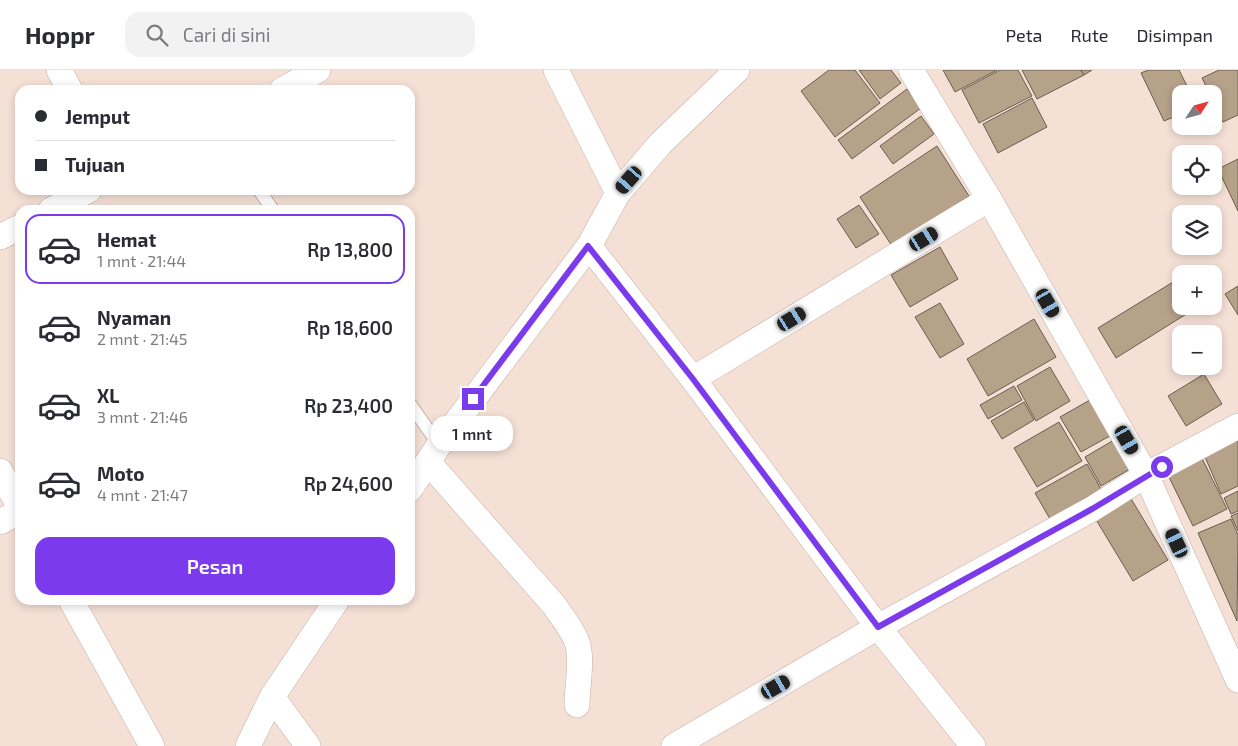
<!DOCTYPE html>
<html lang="id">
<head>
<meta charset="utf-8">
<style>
  body { margin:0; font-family:"Exo 2",sans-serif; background:#f2f2f3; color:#2b2b33; height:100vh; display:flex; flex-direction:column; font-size:19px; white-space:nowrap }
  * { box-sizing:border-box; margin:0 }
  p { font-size:16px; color:#7c7c81 }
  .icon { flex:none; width:28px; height:28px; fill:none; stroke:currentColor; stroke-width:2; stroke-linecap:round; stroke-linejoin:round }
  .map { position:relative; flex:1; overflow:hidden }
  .panel { position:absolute; left:15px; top:135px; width:400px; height:400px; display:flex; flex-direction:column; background:#fff; border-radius:15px; box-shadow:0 2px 8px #0003 }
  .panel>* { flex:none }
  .top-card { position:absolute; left:15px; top:15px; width:400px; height:110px; border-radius:15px; box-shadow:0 2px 8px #0003; display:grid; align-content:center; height:110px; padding:0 20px; background:#fff }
  .needle { width:32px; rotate:54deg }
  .tools { position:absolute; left:1172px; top:15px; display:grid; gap:10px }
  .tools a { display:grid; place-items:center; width:50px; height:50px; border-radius:10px; background:#fff; box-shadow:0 2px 8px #0003; font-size:25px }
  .end { position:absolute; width:22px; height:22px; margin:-11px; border:6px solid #7c3aed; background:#fff; box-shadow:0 0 0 2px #fff }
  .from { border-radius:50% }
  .bubble { position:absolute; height:35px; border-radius:15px; background:#fff; box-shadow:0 2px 8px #0003; font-size:16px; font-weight:600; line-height:35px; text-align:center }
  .car { position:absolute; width:15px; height:30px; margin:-15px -8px; border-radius:6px; box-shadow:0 0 4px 1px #0007; background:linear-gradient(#222 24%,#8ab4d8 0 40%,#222 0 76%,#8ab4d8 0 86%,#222 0) }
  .top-card b { display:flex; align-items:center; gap:18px; height:48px; font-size:19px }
  .top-card b+b { border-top:1px solid #e1e1e2 }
  .top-card i { width:12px; height:12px; background:#2b2b33 }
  ul { padding:9px 0 0; list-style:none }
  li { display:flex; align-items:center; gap:15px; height:70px; margin:0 10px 8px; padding:0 10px; border:2px solid transparent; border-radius:15px }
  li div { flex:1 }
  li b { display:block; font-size:19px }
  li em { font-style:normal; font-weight:600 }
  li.selected { border-color:#7c3aed }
  li>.icon { width:45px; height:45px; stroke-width:1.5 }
  .button { display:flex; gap:10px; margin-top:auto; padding:10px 20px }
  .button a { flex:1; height:58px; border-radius:15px; background:#7c3aed; color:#fff; font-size:20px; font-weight:600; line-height:58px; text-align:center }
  header { display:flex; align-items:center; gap:30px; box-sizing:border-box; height:70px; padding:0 25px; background:#fff; border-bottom:1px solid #e1e1e2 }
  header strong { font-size:24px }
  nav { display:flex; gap:28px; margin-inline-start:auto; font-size:18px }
  .search { width:350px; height:45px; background:#f2f2f3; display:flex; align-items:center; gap:12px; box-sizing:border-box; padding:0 18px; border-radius:15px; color:#7c7c81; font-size:19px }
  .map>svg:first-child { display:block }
</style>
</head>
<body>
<header>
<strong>Hoppr</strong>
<div class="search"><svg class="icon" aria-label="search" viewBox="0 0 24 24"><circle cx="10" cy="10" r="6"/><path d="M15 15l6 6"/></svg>Cari di sini</div>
<nav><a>Peta</a><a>Rute</a><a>Disimpan</a></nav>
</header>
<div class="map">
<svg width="1238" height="676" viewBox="0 0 1238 676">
  <rect width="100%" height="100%" fill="#f5e0d6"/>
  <!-- building -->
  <g fill="#b6a189" stroke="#6a5e4f">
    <path d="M 829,0 L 855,0 L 880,33 L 835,67 L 801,21 Z"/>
    <path d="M 859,0 L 891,0 L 901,13 L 880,29 Z"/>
    <path d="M 943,0 L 997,0 L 955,22 Z"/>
    <path d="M 1000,0 L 1018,0 L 1032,26 L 979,53 L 962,20 Z"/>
    <path d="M 1022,0 L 1081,0 L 1084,5 L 1037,29 Z"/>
    <path d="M 1081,0 L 1092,0 L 1084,5 Z"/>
    <path d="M 1148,0 L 1179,0 L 1191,24 L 1181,24 L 1181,44 L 1164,51 L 1141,3 Z"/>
    <path d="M 1219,0 L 1238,0 L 1238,45 L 1223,52 L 1214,33 L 1214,24 L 1210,24 L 1202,8 Z"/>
    <path d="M 907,19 L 921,38 L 852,89 L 838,70 Z"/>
    <path d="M 1032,28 L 1047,57 L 998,83 L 983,54 Z"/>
    <path d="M 921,46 L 934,64 L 893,94 L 880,76 Z"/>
    <path d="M 937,76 L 969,126 L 892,176 L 860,127 Z"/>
    <path d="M 1238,89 L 1238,141 L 1218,99 Z"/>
    <path d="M 859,135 L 879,164 L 856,178 L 837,149 Z"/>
    <path d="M 940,177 L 958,209 L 910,237 L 891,205 Z"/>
    <path d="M 1178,209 L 1181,214 L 1181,236 L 1195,236 L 1196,238 L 1116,288 L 1098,258 Z"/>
    <path d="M 1238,216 L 1238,245 L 1225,224 Z"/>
    <path d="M 940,233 L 964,274 L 940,288 L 915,247 Z"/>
    <path d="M 1034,249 L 1056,287 L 988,326 L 967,289 Z"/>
    <path d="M 1050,297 L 1070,331 L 1036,351 L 1017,316 Z"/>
    <path d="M 1204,304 L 1222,334 L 1186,356 L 1168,326 Z"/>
    <path d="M 1014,316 L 1022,330 L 988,349 L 980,335 Z"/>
    <path d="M 1097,326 L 1117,362 L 1081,382 L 1060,347 Z"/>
    <path d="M 1024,332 L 1034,350 L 1002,369 L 991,351 Z"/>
    <path d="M 1059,352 L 1082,391 L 1037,417 L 1014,378 Z"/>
    <path d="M 1238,364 L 1238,416 L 1221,424 L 1202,380 Z"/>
    <path d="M 1119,367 L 1135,396 L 1101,416 L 1085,387 Z"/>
    <path d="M 1199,382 L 1227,439 L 1193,456 L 1165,399 Z"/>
    <path d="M 1087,394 L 1101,419 L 1050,449 L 1035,423 Z"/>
    <path d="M 1238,421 L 1238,441 L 1231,444 L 1224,428 Z"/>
    <path d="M 1130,427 L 1168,490 L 1133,511 L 1095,448 Z"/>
    <path d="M 1238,443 L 1238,461 L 1231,446 Z"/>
    <path d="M 1231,449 L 1238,465 L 1237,551 L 1198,463 Z"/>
  </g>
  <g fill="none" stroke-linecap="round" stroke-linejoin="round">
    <!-- lane casing -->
    <g stroke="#c4afa6" stroke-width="14">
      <g id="lane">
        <path d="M 259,120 L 273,140"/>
        <path d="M 410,334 L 439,375"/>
      </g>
    </g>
    <!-- street casing -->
    <g stroke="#c4afa6" stroke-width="26">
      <g id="street">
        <path d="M 59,0 L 70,20"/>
        <path d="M 556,0 L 618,123"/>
        <path d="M 911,0 L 989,129 L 1146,405 L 1238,610"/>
        <path d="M 282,20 L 318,0"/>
        <path d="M 51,140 L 89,120"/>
        <path d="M 0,167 L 20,157"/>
        <path d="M 589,176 L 693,309 L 878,557 L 973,676"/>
        <path d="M 693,309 L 989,129"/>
        <path d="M 428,392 L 554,535 C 562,547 572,559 577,572 C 583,588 577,617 577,635"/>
        <path d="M 0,401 L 20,438"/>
        <path d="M 410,419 L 439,375 L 589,176 L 618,123 L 661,73 L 737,0"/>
        <path d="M 0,452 L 20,441"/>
        <path d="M 71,530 L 152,676"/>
        <path d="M 272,627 L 308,676"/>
        <path d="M 248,676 L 272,627 L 337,530"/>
        <path d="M 674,676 L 878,557 L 1092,439 L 1146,405 L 1238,356"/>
      </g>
    </g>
    <!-- lane -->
    <use href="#lane" stroke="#fff" stroke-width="12"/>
    <!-- street -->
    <use href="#street" stroke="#fff" stroke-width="25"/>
  </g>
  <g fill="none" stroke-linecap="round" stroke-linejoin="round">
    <!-- route -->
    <path stroke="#7c3aed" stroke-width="6" d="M 473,329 L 588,176 L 693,309 L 878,557 L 1092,439 L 1162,397"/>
  </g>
</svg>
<div class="tools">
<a><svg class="needle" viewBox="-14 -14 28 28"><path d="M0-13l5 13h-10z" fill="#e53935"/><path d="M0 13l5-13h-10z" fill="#7c7c81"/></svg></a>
<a><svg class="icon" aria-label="locate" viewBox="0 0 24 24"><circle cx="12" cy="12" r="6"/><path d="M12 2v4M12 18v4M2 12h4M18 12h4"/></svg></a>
<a><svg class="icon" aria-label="layers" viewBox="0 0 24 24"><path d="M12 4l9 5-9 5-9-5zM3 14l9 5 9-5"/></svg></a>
<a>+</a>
<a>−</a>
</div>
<i class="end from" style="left:1162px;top:397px"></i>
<i class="end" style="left:473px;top:329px"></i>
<div class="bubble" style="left:431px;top:346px;width:82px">1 mnt</div>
<i class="car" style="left:629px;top:110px;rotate:221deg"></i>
<i class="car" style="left:924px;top:169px;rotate:59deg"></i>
<i class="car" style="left:1048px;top:233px;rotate:150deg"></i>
<i class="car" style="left:792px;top:249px;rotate:59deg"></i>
<i class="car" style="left:1127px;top:370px;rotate:150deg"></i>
<i class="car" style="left:1177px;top:473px;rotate:335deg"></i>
<i class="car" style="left:776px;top:617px;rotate:60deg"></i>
<div class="top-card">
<b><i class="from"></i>Jemput</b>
<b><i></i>Tujuan</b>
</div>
<section class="panel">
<ul>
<li class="selected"><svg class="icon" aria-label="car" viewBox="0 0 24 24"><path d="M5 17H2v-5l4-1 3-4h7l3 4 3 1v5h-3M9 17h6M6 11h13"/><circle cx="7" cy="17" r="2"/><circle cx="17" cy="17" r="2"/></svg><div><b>Hemat</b><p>1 mnt · 21:44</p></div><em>Rp 13,800</em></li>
<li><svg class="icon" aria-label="car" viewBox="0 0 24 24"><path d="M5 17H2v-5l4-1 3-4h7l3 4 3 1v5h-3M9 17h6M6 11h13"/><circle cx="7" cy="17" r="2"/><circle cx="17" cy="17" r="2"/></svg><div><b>Nyaman</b><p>2 mnt · 21:45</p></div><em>Rp 18,600</em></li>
<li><svg class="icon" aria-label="car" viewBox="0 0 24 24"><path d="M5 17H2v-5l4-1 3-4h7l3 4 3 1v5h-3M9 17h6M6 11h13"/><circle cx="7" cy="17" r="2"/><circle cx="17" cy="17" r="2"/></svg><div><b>XL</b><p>3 mnt · 21:46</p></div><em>Rp 23,400</em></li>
<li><svg class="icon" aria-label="car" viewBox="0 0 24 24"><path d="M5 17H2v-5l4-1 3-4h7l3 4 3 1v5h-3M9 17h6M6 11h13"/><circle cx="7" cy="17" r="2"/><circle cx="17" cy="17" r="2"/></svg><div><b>Moto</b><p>4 mnt · 21:47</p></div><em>Rp 24,600</em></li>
</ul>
<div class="button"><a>Pesan</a></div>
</section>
</div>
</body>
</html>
